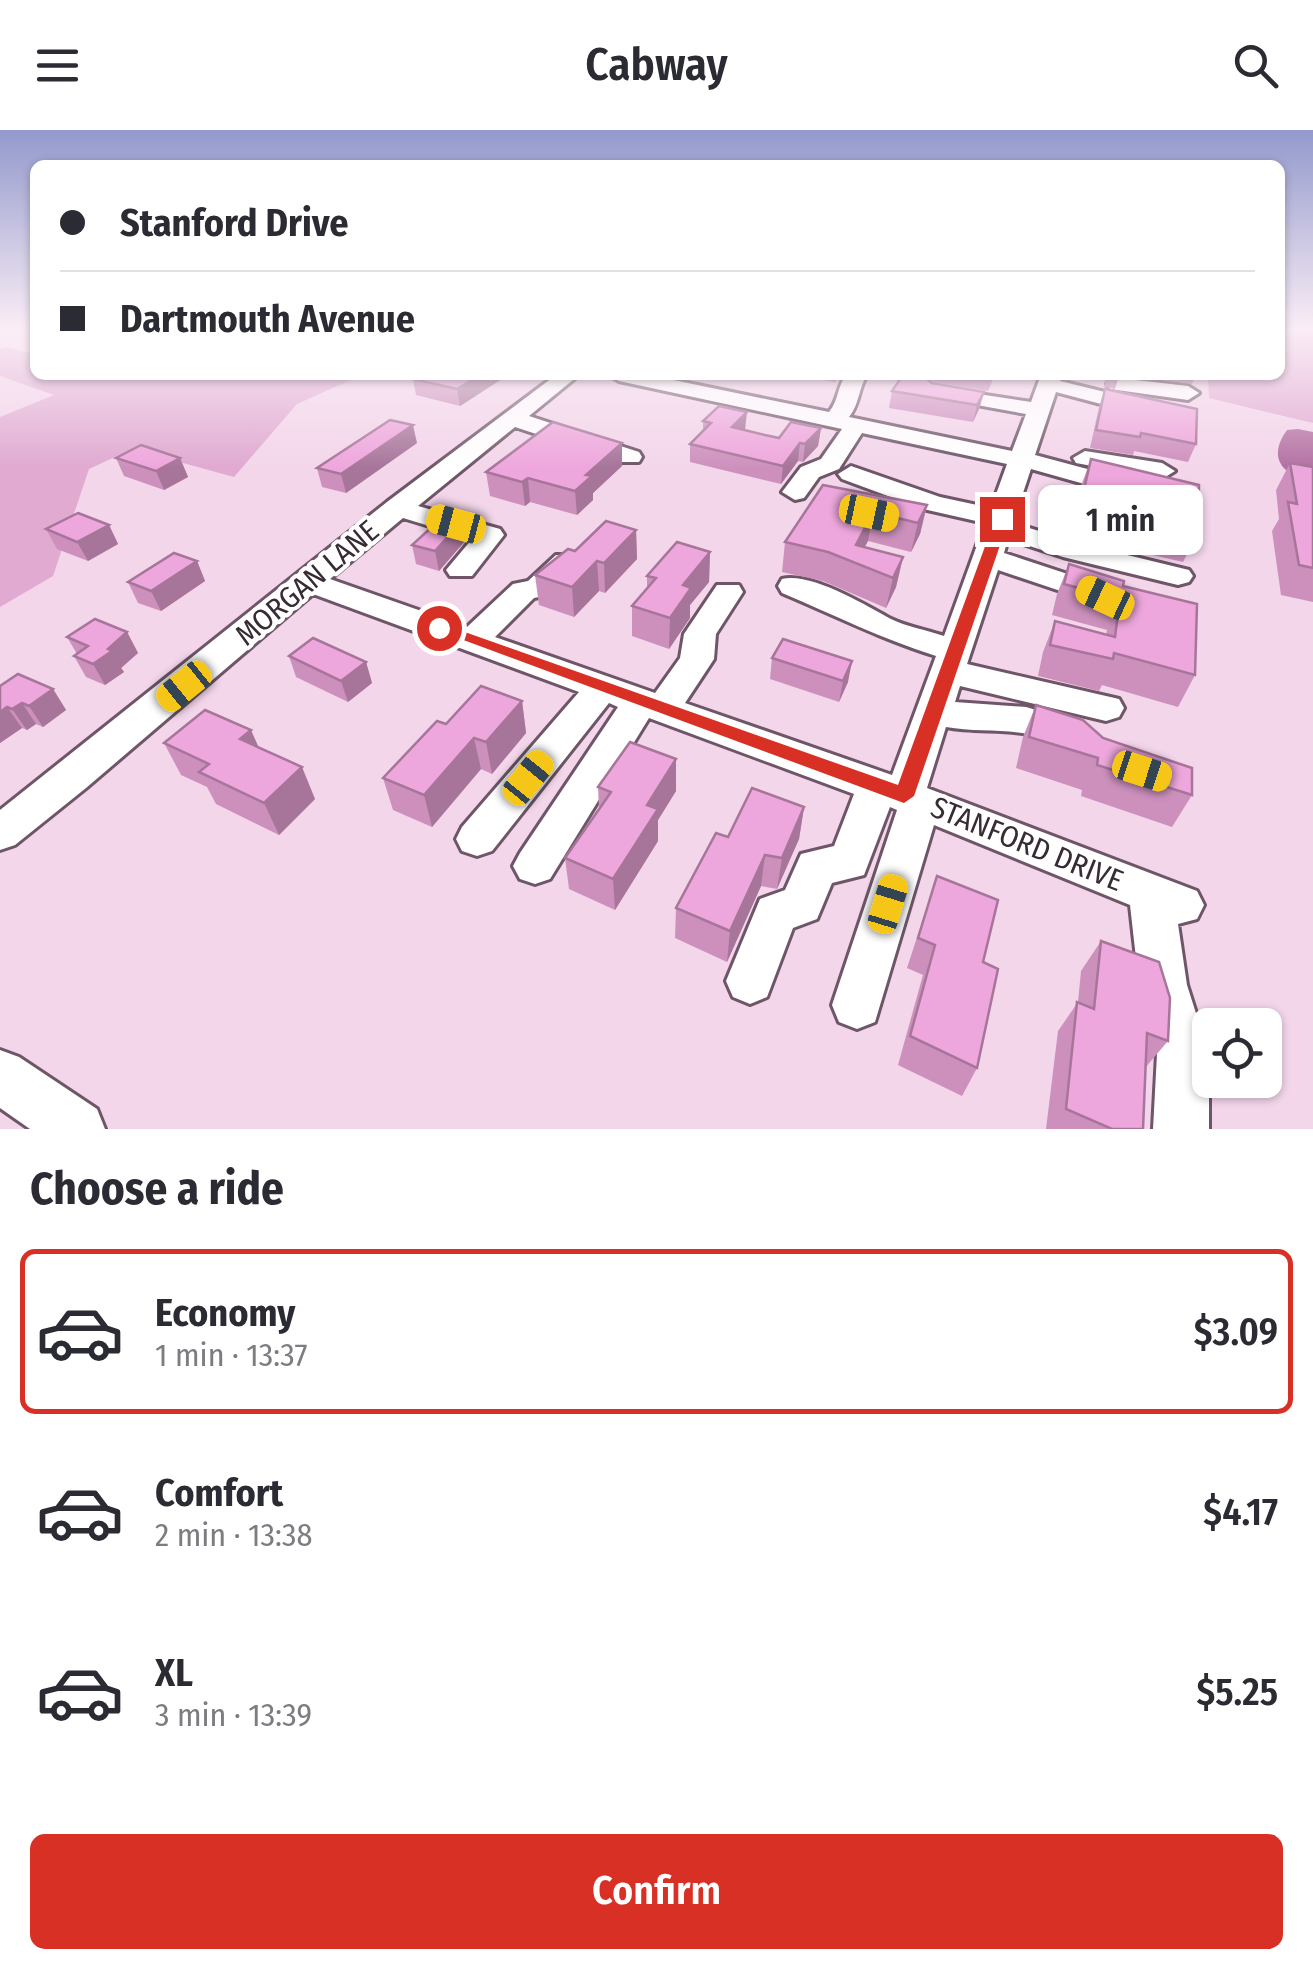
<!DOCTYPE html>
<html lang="en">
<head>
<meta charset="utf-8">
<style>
  body { margin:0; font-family:"Fira Sans Condensed",sans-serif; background:#f2f2f3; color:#2b2b33; height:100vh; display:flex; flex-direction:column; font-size:38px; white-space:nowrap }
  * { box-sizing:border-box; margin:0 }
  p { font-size:32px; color:#7c7c81 }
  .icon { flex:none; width:55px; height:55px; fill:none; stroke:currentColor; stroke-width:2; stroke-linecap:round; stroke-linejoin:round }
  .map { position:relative; height:999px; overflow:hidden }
  .side { display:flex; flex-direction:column; background:#fff; flex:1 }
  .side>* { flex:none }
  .banner { position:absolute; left:30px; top:30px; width:1255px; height:220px; border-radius:15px; box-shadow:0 2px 8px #0004; display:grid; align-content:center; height:220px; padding:0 30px; background:#fff }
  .tools { position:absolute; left:1192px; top:878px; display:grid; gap:20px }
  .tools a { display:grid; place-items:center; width:90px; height:90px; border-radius:15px; background:#fff; box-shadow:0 2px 8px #0004; font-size:50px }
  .end { position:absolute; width:45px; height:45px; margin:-22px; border:12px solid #d93025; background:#fff; box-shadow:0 0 0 5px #fff }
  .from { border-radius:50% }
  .bubble { position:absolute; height:70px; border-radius:15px; background:#fff; box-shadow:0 2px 8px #0004; font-size:32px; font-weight:600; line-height:70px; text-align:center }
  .car { position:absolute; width:30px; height:60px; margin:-30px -15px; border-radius:12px; box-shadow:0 0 8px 2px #0007; background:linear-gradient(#f5c518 24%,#345 0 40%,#f5c518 0 76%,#345 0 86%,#f5c518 0) }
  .banner b { display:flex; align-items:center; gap:35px; height:95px; font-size:38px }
  .banner b+b { border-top:2px solid #e1e1e2 }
  .banner i { width:25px; height:25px; background:#2b2b33 }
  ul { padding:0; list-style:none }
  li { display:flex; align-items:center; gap:30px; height:165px; margin:0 20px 15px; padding:0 10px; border:5px solid transparent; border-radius:15px }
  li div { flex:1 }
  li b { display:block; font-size:38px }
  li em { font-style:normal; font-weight:600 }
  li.selected { border-color:#d93025 }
  li>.icon { width:90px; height:90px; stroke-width:1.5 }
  h2 { padding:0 30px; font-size:45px; line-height:120px }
  .primary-button { display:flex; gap:20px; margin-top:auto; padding:20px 30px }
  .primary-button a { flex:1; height:115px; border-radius:15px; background:#d93025; color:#fff; font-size:40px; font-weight:600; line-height:115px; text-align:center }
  header { display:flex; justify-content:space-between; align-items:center; height:130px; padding:0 30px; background:#fff; font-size:45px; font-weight:600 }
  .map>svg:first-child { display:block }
</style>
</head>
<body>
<header><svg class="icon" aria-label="menu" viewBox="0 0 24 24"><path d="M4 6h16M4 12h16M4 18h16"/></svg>Cabway<svg class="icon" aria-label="search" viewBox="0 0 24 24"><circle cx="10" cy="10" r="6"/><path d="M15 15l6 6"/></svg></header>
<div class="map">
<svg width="1313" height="999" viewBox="0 0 1313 999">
  <rect width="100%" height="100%" fill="#f3d6ea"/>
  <!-- green -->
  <g fill="#e0aad1">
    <path d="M 1280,198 L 1313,198 L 1313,293 L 1209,268 L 1208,245 L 1280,245 Z"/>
    <path d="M 5,217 L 35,224 L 35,245 L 362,245 L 297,274 L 234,347 L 132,319 L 89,339 L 53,446 L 0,477 L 0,287 L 54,265 L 0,246 L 0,219 Z"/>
  </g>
  <!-- water -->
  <path fill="#b471a3" d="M 1298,299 L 1313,302 L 1313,352 C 1284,346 1266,329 1287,300 Z"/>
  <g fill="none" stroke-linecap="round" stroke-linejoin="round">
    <!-- minor casing -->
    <g stroke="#6e5668" stroke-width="6">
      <g id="minor">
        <path d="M 556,245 L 579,245 L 529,286 L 639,322 L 642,327 L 639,332 L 621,332 L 515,297 L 418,376 L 500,399 L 504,405 L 472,446 L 450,446 L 446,440 L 472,409 L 403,388 L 330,449 L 467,497 L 513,454 L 528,451 L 556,425 L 576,425 L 581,431 L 549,465 L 534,468 L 495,507 L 655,563 L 680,528 L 684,504 L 717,455 L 739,455 L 743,462 L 716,504 L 714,529 L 685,573 L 892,645 L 936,526 C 882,509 834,485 782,463 L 778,456 L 782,449 C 811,442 865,475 891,489 C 907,497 927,500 944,506 L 985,393 L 923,379 L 842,349 L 838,344 L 851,336 L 940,367 L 991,378 L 1007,334 L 862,303 L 839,339 L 819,347 L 804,368 L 795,370 L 782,362 L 801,337 L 821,329 L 842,299 L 619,251 L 609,245 L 649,245 L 829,282 C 839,270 837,257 846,245 L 867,245 C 858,259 860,273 849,287 L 1012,321 L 1026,284 L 933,267 L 930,262 L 933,257 L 1031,272 L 1041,245 L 1061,245 L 1060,251 L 1154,274 L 1157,279 L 1146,286 L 1056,262 L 1035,325 L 1136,352 L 1140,358 L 1127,366 L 1031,339 L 1013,393 L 1082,414 L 1189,440 L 1193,446 L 1189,452 L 1178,455 L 1063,427 L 1008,409 L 1004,423 L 1113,459 L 1117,466 L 1113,473 L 1102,475 L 998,440 L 967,534 L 1119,569 L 1124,578 L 1119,587 L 1106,591 L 960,556 L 955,572 L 1026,577 L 1083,594 L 1089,604 L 1083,614 C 1063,620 1048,609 1028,604 C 1004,599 973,602 946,597 L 927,658 L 1197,761 L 1204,775 L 1197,789 L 1178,794 L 1187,855 L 1209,924 L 1209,999 L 1153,999 L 1157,924 L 1139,855 L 1130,775 L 934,695 L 875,892 L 857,899 L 839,892 L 832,875 L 897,680 L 890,677 L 864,745 L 832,753 L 817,789 L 793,798 L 767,867 L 750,874 L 733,867 L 726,851 L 760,769 L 785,760 L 801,724 L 834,716 L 854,664 L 649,588 L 550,749 L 535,754 L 520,749 L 513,736 L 520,723 L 618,577 L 609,573 L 492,721 L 477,726 L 462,721 L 456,709 L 462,697 L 579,562 L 313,464 L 86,658 L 15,715 L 0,720 L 0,680 L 387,372 Z"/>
        <path d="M 1118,248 L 1188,256 L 1199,263 L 1188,270 L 1110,259 L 1107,254 L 1110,249 Z"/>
        <path d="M 1085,321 L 1162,333 L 1175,341 L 1162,349 L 1076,333 L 1073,328 Z"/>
        <path d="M 0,920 L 19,927 L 97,979 L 105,999 L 30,999 L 0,978 Z"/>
      </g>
    </g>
    <!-- minor -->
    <use href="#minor" fill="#fff" fill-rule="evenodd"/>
  </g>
  <!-- wall -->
  <g fill="#cd90bd">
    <path d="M 508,245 L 460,276 L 416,265 L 413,249 Z"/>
    <path d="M 810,245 L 840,245 L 835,252 L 810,248 Z"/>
    <path d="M 903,245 L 995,245 L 988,261 L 929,251 L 932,253 L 984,262 L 979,279 L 973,292 L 889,278 L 892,261 Z"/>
    <path d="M 1107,245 L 1195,245 L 1192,254 L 1128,246 L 1118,249 L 1115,259 L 1104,257 Z"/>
    <path d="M 1105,259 L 1196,314 L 1188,332 L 1134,321 L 1133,325 L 1090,318 L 1099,277 Z"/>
    <path d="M 703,291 L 779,308 L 821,298 L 818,316 L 803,332 L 798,331 L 781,354 L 690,332 L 690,314 L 703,301 Z"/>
    <path d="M 417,313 L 346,363 L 322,357 L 317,338 Z"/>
    <path d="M 622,313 L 622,336 L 593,363 L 593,370 L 577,385 L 530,372 L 525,376 L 490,366 L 486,342 Z"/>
    <path d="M 116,328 L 180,328 L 188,347 L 164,360 L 124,346 Z"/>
    <path d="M 1091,329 L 1198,403 L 1183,432 L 1069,406 L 1081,356 Z"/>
    <path d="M 1290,333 L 1313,337 L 1313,472 L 1281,465 L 1272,401 L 1279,389 L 1276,360 Z"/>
    <path d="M 823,355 L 927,375 L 920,404 L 911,422 L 868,411 L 864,417 L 903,427 L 896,457 L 886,478 L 823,451 L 782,442 L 785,412 Z"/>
    <path d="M 462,391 L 465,411 L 439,441 L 416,434 L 412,415 Z"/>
    <path d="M 109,395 L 118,414 L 88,431 L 57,419 L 46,399 Z"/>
    <path d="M 636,400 L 637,429 L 605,463 L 599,461 L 574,487 L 539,475 L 535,445 L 575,421 Z"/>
    <path d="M 710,422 L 709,452 L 690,475 L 690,488 L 669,519 L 632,506 L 632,476 L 647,458 L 647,446 Z"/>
    <path d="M 197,431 L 205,451 L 161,481 L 138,473 L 128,452 Z"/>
    <path d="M 1069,434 L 1123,456 L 1195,545 L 1178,577 L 1102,555 L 1099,561 L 1038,546 L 1043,522 L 1055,491 L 1106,505 L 1107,500 L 1052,485 L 1057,464 Z"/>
    <path d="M 127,502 L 138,523 L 121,538 L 124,542 L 105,555 L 86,547 L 74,526 L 77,524 L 67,507 Z"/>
    <path d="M 289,526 L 366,532 L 372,553 L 348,572 L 296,547 Z"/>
    <path d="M 772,528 L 848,552 L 839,572 L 770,549 Z"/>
    <path d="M 0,556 L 53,559 L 66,580 L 43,597 L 36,594 L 27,600 L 22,598 L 0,613 Z"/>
    <path d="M 522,571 L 526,603 L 492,644 L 481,639 L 432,697 L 393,680 L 383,648 L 446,594 Z"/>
    <path d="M 1036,575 L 1103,608 L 1192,665 L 1172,697 L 1081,666 L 1082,660 L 1016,638 L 1023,607 Z"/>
    <path d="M 164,613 L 259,618 L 315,669 L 279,705 L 216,674 L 207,657 L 181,645 Z"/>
    <path d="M 598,657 L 676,661 L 658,690 L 658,711 L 615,780 L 569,759 L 565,728 L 599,679 Z"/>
    <path d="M 804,677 L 799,709 L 777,759 L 761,756 L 727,832 L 675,808 L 676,778 L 728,707 Z"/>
    <path d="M 937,746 L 983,832 L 977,938 L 962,966 L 898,935 L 923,845 L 907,838 Z"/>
    <path d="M 1101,811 L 1168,911 L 1145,938 L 1143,999 L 1046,999 L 1058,901 L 1078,872 L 1081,841 Z"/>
  </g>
  <!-- shaded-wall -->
  <g fill="#a7759a">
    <path d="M 480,245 L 508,245 L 460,276 L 457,259 Z"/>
    <path d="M 984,262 L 979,279 L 973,292 L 977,275 Z"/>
    <path d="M 747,282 L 745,300 L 732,297 Z"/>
    <path d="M 413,295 L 417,313 L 346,363 L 341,344 Z"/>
    <path d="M 821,298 L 818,316 L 803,332 L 805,314 Z"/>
    <path d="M 622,313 L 622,336 L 593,363 L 593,370 L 577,385 L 575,361 L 586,345 Z"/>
    <path d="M 800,313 L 798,331 L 781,354 L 783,336 Z"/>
    <path d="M 180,328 L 188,347 L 164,360 L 156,341 Z"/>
    <path d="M 528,348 L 530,372 L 525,376 L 522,352 Z"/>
    <path d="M 927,375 L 920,404 L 911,422 L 918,393 Z"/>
    <path d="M 873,382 L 868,411 L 856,433 L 856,415 Z"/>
    <path d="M 462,391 L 465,411 L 439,441 L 435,421 Z"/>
    <path d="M 109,395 L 118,414 L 88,431 L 77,412 Z"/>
    <path d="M 636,400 L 637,429 L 605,463 L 604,433 Z"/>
    <path d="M 710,422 L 709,452 L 690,475 L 690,488 L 669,519 L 670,488 L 683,455 Z"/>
    <path d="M 903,427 L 896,457 L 886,478 L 893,448 Z"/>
    <path d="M 197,431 L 205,451 L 161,481 L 151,461 Z"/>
    <path d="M 597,431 L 599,461 L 574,487 L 572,457 Z"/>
    <path d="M 127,502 L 138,523 L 121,538 L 124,542 L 105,555 L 93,534 Z"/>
    <path d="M 852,531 L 848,552 L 839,572 L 843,551 Z"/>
    <path d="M 366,532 L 372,553 L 348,572 L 341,551 Z"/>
    <path d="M 53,559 L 66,580 L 43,597 L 29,576 Z"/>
    <path d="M 522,571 L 526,603 L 492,644 L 486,612 Z"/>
    <path d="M 22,573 L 36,594 L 27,600 L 12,579 Z"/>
    <path d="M 7,577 L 22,598 L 0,613 L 0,582 Z"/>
    <path d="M 251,600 L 265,632 L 240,609 Z"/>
    <path d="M 474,608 L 481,639 L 432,697 L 424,665 Z"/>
    <path d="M 676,629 L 676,661 L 658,690 L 658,711 L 615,780 L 613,749 L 647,675 Z"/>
    <path d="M 302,637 L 315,669 L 279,705 L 264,673 Z"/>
    <path d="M 804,677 L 799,709 L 777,759 L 782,728 Z"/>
    <path d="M 765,725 L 761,756 L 727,832 L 730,801 Z"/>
  </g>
  <!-- building -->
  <g fill="#eea7dc" stroke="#a7759a" stroke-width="2.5">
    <path d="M 419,245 L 480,245 L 457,259 L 413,249 Z"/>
    <path d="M 903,245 L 922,245 L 932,253 L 984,262 L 977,275 L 892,261 Z"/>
    <path d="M 1105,259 L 1197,279 L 1196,314 L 1141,303 L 1140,307 L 1096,300 Z"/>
    <path d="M 719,276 L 747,282 L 732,297 L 765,305 L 779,308 L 791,292 L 821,298 L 805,314 L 800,313 L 783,336 L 690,314 L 711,293 L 703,291 Z"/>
    <path d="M 390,290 L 413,295 L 341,344 L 317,338 Z"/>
    <path d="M 553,292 L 622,313 L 586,345 L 592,346 L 575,361 L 528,348 L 522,352 L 486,342 Z"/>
    <path d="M 141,315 L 180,328 L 156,341 L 116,328 Z"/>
    <path d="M 1091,329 L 1199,355 L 1198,403 L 1080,377 Z"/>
    <path d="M 1290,333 L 1313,337 L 1313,438 L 1299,435 L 1288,372 L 1297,374 Z"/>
    <path d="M 823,355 L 927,375 L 918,393 L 873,382 L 856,415 L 903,427 L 893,448 L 828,422 L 785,412 Z"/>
    <path d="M 78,383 L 109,395 L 77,412 L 46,399 Z"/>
    <path d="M 444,386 L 462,391 L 435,421 L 412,415 Z"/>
    <path d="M 606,391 L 636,400 L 604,433 L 597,431 L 572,457 L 535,445 L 568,419 L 575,421 Z"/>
    <path d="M 677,412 L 710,422 L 683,455 L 691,458 L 670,488 L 632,476 L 656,448 L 647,446 Z"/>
    <path d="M 174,423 L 197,431 L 151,461 L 128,452 Z"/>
    <path d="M 1069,434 L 1124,451 L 1123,456 L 1197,474 L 1195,545 L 1114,523 L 1113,529 L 1050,515 L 1055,491 L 1115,507 L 1120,469 L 1064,454 Z"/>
    <path d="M 95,489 L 127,502 L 108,519 L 112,521 L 93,534 L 74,526 L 88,516 L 67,507 Z"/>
    <path d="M 313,508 L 366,532 L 341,551 L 289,526 Z"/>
    <path d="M 783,509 L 852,531 L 843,551 L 772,528 Z"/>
    <path d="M 18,544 L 53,559 L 29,576 L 22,573 L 12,579 L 7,577 L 0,582 L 0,556 Z"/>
    <path d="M 481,556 L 522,571 L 486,612 L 474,608 L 424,665 L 383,648 L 437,591 L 446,594 Z"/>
    <path d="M 1036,575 L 1083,590 L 1103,608 L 1192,638 L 1192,665 L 1097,635 L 1098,628 L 1029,607 Z"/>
    <path d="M 205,580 L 251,600 L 240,609 L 302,637 L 264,673 L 199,642 L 209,634 L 164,613 Z"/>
    <path d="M 630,612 L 676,629 L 647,675 L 658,679 L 613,749 L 565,728 L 611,662 L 598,657 Z"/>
    <path d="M 752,658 L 804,677 L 782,728 L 765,725 L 730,801 L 676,778 L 716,703 L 728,707 Z"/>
    <path d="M 937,746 L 998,770 L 983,832 L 998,839 L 977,938 L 910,906 L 935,815 L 918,808 Z"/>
    <path d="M 1101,811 L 1159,832 L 1170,868 L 1168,911 L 1147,903 L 1143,999 L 1112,999 L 1066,979 L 1077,872 L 1094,879 Z"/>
  </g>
  <!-- sky -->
  <linearGradient id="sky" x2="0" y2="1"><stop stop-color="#9399cc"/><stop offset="0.59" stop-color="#faedf6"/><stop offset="1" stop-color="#faedf6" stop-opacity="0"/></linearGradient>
  <rect width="1313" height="338" fill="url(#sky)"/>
  <!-- route -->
  <path fill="#d93025" d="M 1002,385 L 1009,389 L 914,666 L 904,673 L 431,498 L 445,495 L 898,655 L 995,389 Z"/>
  <g text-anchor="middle" stroke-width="8" stroke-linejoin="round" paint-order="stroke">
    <!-- street labels -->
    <g font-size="30" fill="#372c34" stroke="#fff">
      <text transform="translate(307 453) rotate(-40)" y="10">MORGAN LANE</text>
      <text transform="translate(1027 714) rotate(22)" y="10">STANFORD DRIVE</text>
    </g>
  </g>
</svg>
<div class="tools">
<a><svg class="icon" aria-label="locate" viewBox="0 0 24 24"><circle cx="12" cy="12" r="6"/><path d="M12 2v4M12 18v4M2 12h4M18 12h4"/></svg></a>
</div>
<i class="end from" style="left:439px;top:498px"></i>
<i class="end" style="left:1002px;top:389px"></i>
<div class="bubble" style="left:1038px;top:355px;width:165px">1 min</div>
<i class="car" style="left:869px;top:383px;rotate:102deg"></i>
<i class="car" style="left:456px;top:394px;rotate:285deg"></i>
<i class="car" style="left:1105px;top:468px;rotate:295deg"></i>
<i class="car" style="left:184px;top:556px;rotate:231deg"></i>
<i class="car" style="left:1142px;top:641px;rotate:108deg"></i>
<i class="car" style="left:528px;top:648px;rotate:39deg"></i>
<i class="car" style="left:888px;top:774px;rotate:17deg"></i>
<div class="banner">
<b><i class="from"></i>Stanford Drive</b>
<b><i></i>Dartmouth Avenue</b>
</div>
</div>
<section class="side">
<h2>Choose a ride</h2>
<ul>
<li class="selected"><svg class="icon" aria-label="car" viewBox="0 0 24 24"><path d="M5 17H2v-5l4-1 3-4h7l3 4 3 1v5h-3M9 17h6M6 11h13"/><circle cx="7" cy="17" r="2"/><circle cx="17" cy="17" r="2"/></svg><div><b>Economy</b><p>1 min · 13:37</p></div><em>$3.09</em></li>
<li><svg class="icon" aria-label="car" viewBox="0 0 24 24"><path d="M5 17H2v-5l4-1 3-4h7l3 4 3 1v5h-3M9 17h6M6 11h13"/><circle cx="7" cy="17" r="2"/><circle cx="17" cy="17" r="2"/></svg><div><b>Comfort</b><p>2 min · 13:38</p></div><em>$4.17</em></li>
<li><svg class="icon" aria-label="car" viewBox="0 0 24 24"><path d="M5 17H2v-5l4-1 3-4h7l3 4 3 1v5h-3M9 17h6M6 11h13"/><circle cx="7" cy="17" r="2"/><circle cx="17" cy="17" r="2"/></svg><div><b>XL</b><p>3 min · 13:39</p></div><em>$5.25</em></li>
</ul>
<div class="primary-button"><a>Confirm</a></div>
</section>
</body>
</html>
